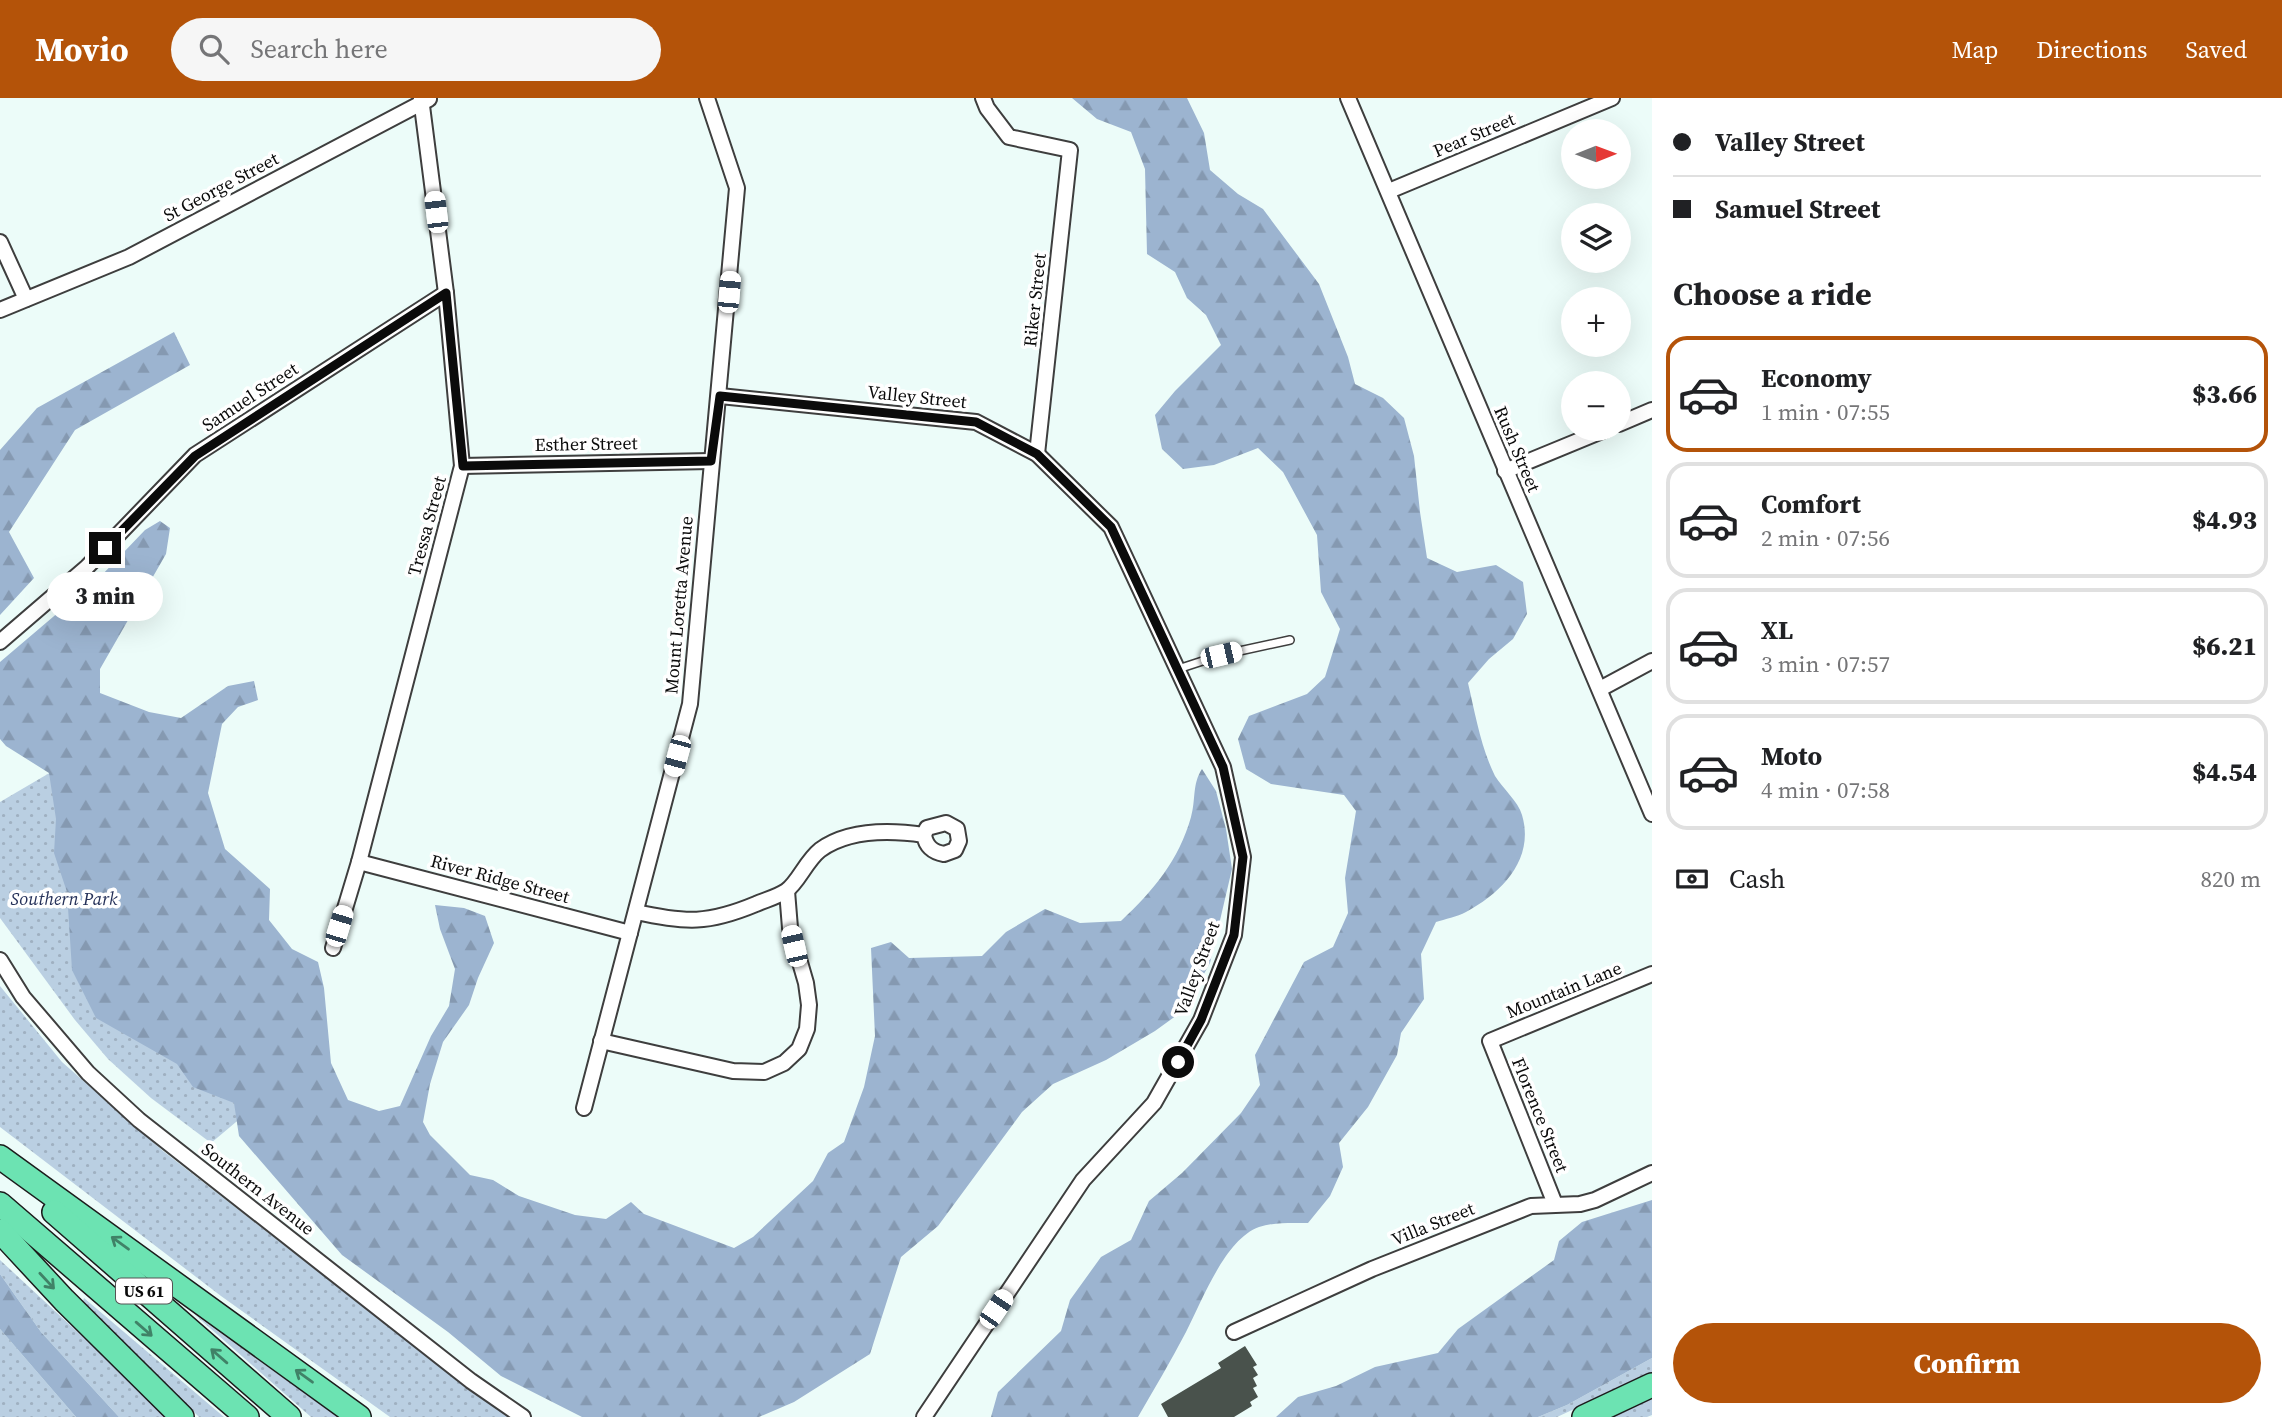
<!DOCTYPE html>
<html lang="en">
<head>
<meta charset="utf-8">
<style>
  body { margin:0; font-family:"Source Serif 4",serif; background:#f6f6f6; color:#202124; height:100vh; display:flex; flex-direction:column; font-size:26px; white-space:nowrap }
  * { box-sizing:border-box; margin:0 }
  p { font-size:23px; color:#757577 }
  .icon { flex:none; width:38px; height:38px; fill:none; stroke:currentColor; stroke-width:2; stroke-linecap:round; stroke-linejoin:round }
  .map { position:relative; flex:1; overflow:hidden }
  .side { display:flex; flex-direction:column; background:#fff; width:630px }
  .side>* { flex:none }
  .top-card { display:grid; align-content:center; height:154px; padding:0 21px; background:#fff }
  .needle { width:46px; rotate:89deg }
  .buttons { position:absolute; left:1561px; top:21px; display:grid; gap:14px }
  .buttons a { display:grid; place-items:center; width:70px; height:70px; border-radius:50%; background:#fff; box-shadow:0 7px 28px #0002; font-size:35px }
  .end { position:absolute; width:32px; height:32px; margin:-16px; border:9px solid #0b0b0b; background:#fff; box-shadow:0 0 0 4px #fff }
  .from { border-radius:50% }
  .bubble { position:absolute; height:49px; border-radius:24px; background:#fff; box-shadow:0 7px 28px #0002; font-size:23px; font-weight:800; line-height:49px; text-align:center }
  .car { position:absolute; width:21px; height:42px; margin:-21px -10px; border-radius:9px; box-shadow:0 0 5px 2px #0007; background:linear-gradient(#fff 24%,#345 0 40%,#fff 0 76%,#345 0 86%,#fff 0) }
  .top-card b { display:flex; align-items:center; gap:24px; height:66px; font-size:26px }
  .top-card b+b { border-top:2px solid #e0e0e0 }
  .top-card i { width:18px; height:18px; background:#202124 }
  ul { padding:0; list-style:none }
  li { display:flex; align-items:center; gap:21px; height:116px; margin:0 14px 10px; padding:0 7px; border:4px solid #e0e0e0; border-radius:21px }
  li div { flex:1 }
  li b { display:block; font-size:26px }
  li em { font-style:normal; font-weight:800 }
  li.active { border-color:#b45309 }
  li>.icon { width:63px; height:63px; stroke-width:1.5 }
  h2 { padding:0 21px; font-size:32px; line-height:84px }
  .pay { display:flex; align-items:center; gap:18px; height:77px; padding:0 21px; font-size:26px }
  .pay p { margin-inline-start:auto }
  .action { display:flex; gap:14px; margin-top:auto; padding:14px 21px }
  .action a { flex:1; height:80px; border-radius:42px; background:#b45309; color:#fff; font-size:28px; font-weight:800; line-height:80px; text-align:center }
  header { display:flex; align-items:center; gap:42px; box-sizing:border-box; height:98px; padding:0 35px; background:#b45309; color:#fff }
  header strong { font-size:33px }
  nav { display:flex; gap:38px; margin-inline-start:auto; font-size:24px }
  .search { width:490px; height:63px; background:#f6f6f6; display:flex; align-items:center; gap:18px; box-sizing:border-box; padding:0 24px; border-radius:38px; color:#757577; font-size:26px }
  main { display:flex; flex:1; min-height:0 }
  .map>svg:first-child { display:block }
</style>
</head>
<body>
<header>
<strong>Movio</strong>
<div class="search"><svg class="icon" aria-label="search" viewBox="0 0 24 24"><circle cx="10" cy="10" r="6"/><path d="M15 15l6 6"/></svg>Search here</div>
<nav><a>Map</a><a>Directions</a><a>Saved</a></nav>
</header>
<main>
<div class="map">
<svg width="1652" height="1319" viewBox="0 0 1652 1319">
  <defs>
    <pattern id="grass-dots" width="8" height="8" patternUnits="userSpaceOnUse" patternTransform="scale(1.75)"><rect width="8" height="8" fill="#bacfe2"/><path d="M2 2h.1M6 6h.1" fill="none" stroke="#9fb0c1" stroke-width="1.8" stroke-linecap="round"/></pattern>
    <pattern id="forest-firs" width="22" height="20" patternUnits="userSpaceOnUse" patternTransform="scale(1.75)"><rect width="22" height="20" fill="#9cb4d0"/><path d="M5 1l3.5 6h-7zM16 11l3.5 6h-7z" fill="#8599b1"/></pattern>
  </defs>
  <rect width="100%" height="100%" fill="#ecfcf9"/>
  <!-- grass -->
  <g fill="url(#grass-dots)">
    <path d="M 92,650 L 266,999 L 211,1045 L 151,1000 L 108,961 L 75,922 L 0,820 L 0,704 Z"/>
    <path d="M 0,888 L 62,964 L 163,1053 L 482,1301 L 512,1319 L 390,1319 L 221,1198 L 0,1029 Z"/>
    <path d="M 0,1162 L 169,1319 L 119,1319 L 41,1234 L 0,1176 Z"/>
    <path d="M 84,1200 L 224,1319 L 199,1319 L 83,1203 Z"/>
    <path d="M 194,1216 L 338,1319 L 311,1319 Z"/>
    <path d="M 0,1231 L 76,1319 L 0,1319 Z"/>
    <path d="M 1652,1260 L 1652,1275 L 1557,1319 L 1538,1319 L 1567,1307 Z"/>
    <path d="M 1652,1298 L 1652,1317 L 1647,1319 L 1609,1319 Z"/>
  </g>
  <!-- forest -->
  <g fill="url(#forest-firs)">
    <path d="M 1072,0 L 1187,0 L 1204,35 L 1210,72 L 1238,96 L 1263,111 L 1319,186 L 1348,259 L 1355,286 L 1383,300 L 1404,320 L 1414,358 L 1420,414 L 1427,460 L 1457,474 L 1496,467 L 1523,484 L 1527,516 L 1513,541 L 1489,561 L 1468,585 C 1475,615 1481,650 1495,678 C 1503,691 1518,703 1522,717 C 1535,761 1502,795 1466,814 C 1457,819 1445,821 1436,824 L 1421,856 L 1424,901 L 1401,935 L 1397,957 L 1368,1009 L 1339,1045 L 1343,1069 L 1330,1098 L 1308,1125 C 1292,1125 1274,1124 1259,1129 C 1225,1141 1202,1203 1186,1234 C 1171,1263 1154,1291 1138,1319 L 991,1319 L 998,1294 L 1061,1233 L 1070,1202 L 1101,1159 L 1131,1142 L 1149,1103 L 1182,1075 L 1241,1015 L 1260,987 L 1255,957 L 1304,864 L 1333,849 L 1348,815 L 1345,780 L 1356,713 L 1344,697 L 1271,686 L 1246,671 L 1238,641 L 1249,618 L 1307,596 L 1325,579 L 1340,531 L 1321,494 L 1317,437 L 1283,374 L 1258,350 L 1214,367 L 1183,371 L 1162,351 L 1155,317 L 1175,293 L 1221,247 L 1206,217 L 1187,200 L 1175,174 L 1147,156 L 1145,71 L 1131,34 L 1097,21 Z"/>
    <path d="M 174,234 L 190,267 L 75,332 L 9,434 L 34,480 L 0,517 L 0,352 L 37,310 Z"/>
    <path d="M 160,423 L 170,430 L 166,456 L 100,571 L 100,595 L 149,614 L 181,620 L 228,588 L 254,583 L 258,602 L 238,609 L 222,626 L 208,695 L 225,751 L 270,791 L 269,822 L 292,851 L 318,864 L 324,890 L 331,965 L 348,1002 L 379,1013 L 400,1008 L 431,938 L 449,908 L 455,871 L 440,831 L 435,807 L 464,810 L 485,818 L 494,845 L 478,880 L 469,907 L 443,944 L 430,986 L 423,1024 L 430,1037 L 470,1077 L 493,1082 L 519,1098 L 575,1117 L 606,1121 L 631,1104 L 644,1116 L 734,1150 L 753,1139 L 813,1083 L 828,1055 L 844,1044 L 864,989 L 875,938 L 871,850 L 891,844 L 909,860 L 982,858 L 1006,834 L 1045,811 L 1080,825 L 1121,823 C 1153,793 1179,762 1191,719 C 1196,702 1192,686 1202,671 L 1216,693 L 1226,731 L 1232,771 L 1210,865 L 1184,912 L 1155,933 L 1106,962 L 1053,986 L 1022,1014 L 938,1128 L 901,1159 L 870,1256 L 794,1304 L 759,1319 L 582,1319 L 501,1278 L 448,1234 L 342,1157 L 239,1038 L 234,1005 L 193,989 L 177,966 L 96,920 L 72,872 L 67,794 L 54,755 L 56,721 L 49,675 L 6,648 L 0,641 L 0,564 L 100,479 L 145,432 Z"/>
    <path d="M 1652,1102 L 1652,1260 L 1567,1307 L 1538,1319 L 1276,1319 L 1298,1299 L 1336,1288 L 1375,1269 L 1438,1255 L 1458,1231 L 1554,1162 L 1559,1143 L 1582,1124 Z"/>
    <path d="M 0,1176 L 41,1234 L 119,1319 L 76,1319 L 0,1231 Z"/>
  </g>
  <!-- building -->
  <path fill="#49524c" d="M 1245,1248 L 1257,1267 L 1253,1269 L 1258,1277 L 1253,1280 L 1257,1288 L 1253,1290 L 1258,1299 L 1250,1304 L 1252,1308 L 1234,1319 L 1168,1319 L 1161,1306 L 1221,1270 L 1218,1265 Z"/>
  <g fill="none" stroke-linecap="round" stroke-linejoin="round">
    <!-- service casing -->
    <g stroke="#3e3e3e" stroke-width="10">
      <path id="service" d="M 1178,571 L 1221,557 L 1290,542"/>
    </g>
    <!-- minor casing -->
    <g stroke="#3e3e3e" stroke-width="18">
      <g id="minor">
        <path d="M 983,0 L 987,10 L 1009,39 L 1070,52 L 1037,356"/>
        <path d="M 1348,0 L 1652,716"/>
        <path d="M 1389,93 L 1612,0"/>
        <path d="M 0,144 L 26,201"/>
        <path d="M 0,212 L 129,159 L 429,1"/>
        <path d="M 720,298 L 976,324 L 1037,356 L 1111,429 L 1223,669 L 1243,759 L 1234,837 L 1201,922 L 1154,1005 L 1083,1082 L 924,1319"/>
        <path d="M 1619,326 L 1652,312"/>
        <path d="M 462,368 L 711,363"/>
        <path d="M 1505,373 L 1607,331"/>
        <path d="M 0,544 L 87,469 L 195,357 L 446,195"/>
        <path d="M 1600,591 L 1652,563"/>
        <path d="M 359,764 L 630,835"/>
        <path d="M 636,814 C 686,825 708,826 756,806 C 765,802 777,799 786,793 C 798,785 806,763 820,752 C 849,731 890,732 924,737 C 926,748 932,754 944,756 L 955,752 L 959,743 L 957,731 L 946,725 L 927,730 L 924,737"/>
        <path d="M 333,850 L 359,764 L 462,368 L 446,195 L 421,0"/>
        <path d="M 0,862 L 23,899 L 88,975 L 139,1022 L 471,1283 L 523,1319"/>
        <path d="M 601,943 L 733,973 L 764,974 L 784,965 L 799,951 L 807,931 L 809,907 L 806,885 L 790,830 L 787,793"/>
        <path d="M 584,1010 L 690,606 L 737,90 L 707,0"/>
        <path d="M 1555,1106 L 1490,943 L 1652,876"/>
        <path d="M 1234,1234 L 1372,1171 L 1531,1108 L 1580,1106 L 1595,1102 L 1652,1075"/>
      </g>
    </g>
    <!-- trunk casing -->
    <g stroke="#1c1c1c" stroke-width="26">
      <g id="trunk">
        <path d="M 0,1059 L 359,1319"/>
        <path d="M 0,1106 L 247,1319"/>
        <path d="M 54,1114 L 289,1319"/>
        <path d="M 0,1133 L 64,1202 L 182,1319"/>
        <path d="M 1584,1319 L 1652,1287"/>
      </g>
    </g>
    <!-- service -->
    <use href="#service" stroke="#fff" stroke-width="7"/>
    <!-- minor -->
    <use href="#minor" stroke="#fff" stroke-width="14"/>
    <!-- trunk -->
    <use href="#trunk" stroke="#6ce3b2" stroke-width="23"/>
  </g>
  <!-- one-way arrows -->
  <defs><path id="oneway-shaft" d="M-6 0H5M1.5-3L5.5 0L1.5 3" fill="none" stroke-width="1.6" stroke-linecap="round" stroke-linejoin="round" transform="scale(1.75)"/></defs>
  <g stroke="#408267">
    <use href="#oneway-shaft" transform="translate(120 1145) rotate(-144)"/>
    <use href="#oneway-shaft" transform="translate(47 1183) rotate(47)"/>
    <use href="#oneway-shaft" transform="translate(144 1231) rotate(41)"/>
    <use href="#oneway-shaft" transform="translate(219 1258) rotate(-139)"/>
    <use href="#oneway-shaft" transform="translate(304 1278) rotate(-144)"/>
  </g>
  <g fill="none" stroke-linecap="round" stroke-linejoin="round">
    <!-- route -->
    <path stroke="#0b0b0b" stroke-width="9" d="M 105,450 L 195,358 L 446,195 L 463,368 L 711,363 L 720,298 L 976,324 L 1037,356 L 1111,429 L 1223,669 L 1243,759 L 1234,837 L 1201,922 L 1178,964"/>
  </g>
  <g text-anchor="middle" stroke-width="7" stroke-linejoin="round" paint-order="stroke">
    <!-- shield labels -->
    <rect fill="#fff" stroke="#545454" stroke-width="2" x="116" y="1180.5" width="56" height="25" rx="5"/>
    <g font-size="16" font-weight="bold" fill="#0b0b0b">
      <text x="144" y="1199">US 61</text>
    </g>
    <!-- street labels -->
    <g font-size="18" fill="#0b0b0b" stroke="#fff">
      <text transform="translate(1474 37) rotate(-23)" y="6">Pear Street</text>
      <text transform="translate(221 89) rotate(-28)" y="6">St George Street</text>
      <text transform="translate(1035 202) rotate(-84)" y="6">Riker Street</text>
      <text transform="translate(250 299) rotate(-33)" y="6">Samuel Street</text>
      <text transform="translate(917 299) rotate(6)" y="6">Valley Street</text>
      <text transform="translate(586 346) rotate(-1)" y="6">Esther Street</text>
      <text transform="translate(1517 351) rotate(67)" y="6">Rush Street</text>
      <text transform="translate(427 428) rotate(-75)" y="6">Tressa Street</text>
      <text transform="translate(679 507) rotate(-85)" y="6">Mount Loretta Avenue</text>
      <text transform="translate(500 781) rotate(15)" y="6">River Ridge Street</text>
      <text transform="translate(1197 871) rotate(-70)" y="6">Valley Street</text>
      <text transform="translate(1564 892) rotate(-22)" y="6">Mountain Lane</text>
      <text transform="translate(1540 1017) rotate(68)" y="6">Florence Street</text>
      <text transform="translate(258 1091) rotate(38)" y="6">Southern Avenue</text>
      <text transform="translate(1433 1126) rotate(-22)" y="6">Villa Street</text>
    </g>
    <!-- park labels -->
    <g font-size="18" font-style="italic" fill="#253159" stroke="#fff">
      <text x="64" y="807">Southern Park</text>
    </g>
  </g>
</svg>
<div class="buttons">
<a><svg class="needle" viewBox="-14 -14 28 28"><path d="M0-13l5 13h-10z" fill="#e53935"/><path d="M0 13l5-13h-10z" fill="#757577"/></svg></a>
<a><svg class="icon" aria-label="layers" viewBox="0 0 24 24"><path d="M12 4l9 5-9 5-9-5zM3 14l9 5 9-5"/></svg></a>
<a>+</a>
<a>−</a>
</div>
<i class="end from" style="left:1178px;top:964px"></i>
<i class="end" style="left:105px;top:450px"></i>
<div class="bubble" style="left:47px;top:474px;width:116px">3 min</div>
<i class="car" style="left:436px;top:114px;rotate:353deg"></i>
<i class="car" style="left:729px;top:194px;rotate:5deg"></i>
<i class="car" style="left:1221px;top:557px;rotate:77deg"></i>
<i class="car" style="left:677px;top:658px;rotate:195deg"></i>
<i class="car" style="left:339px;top:828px;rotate:17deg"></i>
<i class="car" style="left:794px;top:848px;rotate:347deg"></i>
<i class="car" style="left:996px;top:1211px;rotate:34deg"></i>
</div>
<section class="side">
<div class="top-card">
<b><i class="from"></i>Valley Street</b>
<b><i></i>Samuel Street</b>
</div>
<h2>Choose a ride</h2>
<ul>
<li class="active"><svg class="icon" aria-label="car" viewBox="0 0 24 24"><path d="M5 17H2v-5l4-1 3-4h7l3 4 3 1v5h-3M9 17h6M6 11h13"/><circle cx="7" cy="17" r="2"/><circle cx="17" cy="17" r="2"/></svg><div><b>Economy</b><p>1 min · 07:55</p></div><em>$3.66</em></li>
<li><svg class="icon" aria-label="car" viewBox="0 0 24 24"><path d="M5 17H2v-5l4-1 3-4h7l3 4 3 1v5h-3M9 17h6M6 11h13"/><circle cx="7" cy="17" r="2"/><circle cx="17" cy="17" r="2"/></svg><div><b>Comfort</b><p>2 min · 07:56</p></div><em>$4.93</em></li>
<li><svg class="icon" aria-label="car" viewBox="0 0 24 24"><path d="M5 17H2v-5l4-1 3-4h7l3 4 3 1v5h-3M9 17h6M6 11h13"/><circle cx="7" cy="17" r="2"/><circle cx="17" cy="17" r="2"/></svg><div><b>XL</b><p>3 min · 07:57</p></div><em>$6.21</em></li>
<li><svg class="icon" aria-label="car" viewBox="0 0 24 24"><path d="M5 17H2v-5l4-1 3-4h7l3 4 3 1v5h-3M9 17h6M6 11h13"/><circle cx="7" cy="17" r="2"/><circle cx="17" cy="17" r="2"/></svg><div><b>Moto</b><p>4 min · 07:58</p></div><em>$4.54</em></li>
</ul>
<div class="pay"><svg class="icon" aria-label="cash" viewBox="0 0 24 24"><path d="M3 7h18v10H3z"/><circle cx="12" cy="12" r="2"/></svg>Cash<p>820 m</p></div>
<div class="action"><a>Confirm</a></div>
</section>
</main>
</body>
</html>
